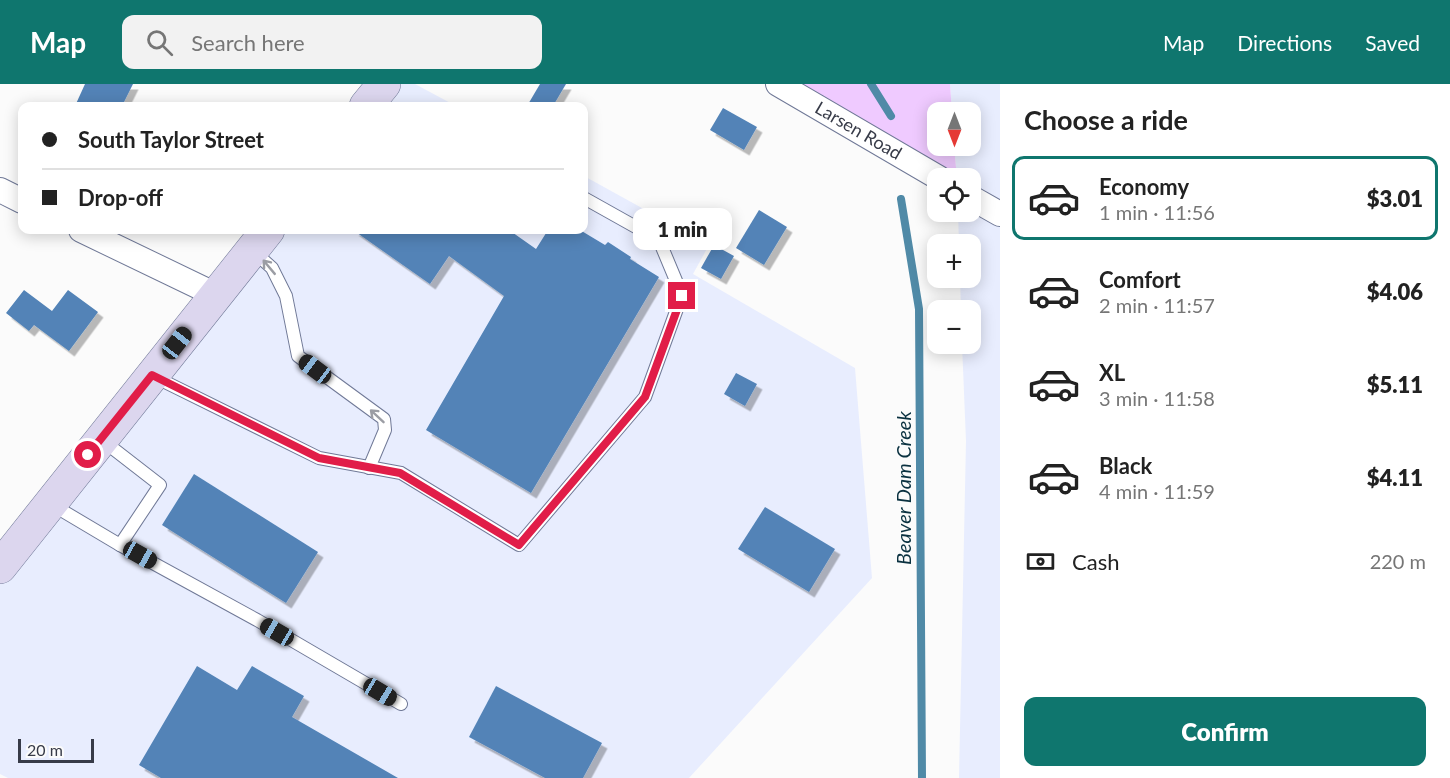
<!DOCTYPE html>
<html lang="en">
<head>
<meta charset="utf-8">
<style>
  body { margin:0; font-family:Lato,sans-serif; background:#f2f2f2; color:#222; height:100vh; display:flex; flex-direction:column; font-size:22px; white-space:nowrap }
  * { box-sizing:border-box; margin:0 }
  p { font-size:20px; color:#767676 }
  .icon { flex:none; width:33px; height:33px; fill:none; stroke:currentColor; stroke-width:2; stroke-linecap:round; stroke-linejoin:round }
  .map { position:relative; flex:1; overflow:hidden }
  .side { display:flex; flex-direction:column; background:#fff; width:450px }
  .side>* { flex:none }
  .guide { position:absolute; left:18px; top:18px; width:570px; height:132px; border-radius:12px; box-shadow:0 3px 15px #0003; display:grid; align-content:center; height:132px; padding:0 24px; background:#fff }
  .needle { width:39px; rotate:180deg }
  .controls { position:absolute; left:927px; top:18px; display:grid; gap:12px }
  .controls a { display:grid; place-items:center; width:54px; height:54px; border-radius:12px; background:#fff; box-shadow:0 3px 15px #0003; font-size:30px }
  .scale { position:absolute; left:18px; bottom:15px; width:76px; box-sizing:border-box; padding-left:6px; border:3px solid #373b48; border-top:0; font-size:16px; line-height:21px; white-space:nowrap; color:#373b48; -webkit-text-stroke:4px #fbfbfb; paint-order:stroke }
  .end { position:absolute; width:27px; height:27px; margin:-14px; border:8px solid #e11d48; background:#fff; box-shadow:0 0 0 3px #fff }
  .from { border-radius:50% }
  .bubble { position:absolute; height:42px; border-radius:12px; background:#fff; box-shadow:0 3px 15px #0003; font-size:20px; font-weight:800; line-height:42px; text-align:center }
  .car { position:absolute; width:18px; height:36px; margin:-18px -9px; border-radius:8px; box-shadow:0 0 4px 2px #0007; background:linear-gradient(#222 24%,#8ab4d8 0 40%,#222 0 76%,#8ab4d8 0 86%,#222 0) }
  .guide b { display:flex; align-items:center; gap:21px; height:57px; font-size:22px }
  .guide b+b { border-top:2px solid #e0e0e0 }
  .guide i { width:15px; height:15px; background:#222 }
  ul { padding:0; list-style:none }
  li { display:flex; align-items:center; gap:18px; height:84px; margin:0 12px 9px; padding:0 12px; border:3px solid transparent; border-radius:12px }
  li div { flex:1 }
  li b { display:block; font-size:22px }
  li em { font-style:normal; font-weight:800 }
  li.on { border-color:#0f766e }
  li>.icon { width:54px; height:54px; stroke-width:1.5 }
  h2 { padding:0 24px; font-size:27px; line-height:72px }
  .pay { display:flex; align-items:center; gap:15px; height:66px; padding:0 24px; font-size:22px }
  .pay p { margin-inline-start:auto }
  .action { display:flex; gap:12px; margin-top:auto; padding:12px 24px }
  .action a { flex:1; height:69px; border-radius:12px; background:#0f766e; color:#fff; font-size:24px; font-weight:800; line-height:69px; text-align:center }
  header { display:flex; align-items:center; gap:36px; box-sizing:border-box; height:84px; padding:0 30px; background:#0f766e; color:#fff }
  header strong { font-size:28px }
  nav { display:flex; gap:33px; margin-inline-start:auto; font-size:21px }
  .search { width:420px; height:54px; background:#f2f2f2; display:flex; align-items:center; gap:15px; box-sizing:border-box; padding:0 21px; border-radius:12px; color:#767676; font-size:22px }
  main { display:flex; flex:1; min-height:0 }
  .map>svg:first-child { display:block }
</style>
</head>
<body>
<header>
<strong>Map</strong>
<div class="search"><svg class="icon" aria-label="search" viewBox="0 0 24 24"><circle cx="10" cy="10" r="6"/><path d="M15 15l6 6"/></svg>Search here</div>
<nav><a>Map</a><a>Directions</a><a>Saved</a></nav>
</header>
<main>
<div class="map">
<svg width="1000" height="694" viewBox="0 0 1000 694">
  <defs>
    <filter id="shadow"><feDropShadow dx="5.5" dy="5.5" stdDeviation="0" flood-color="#0004"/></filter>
  </defs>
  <rect width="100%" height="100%" fill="#fbfbfb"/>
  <!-- built -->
  <g fill="#e8edfe">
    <path d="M 384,0 L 415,0 L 456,22 L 366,22 Z"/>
    <path d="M 950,0 L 1000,0 L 1000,694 L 959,694 L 966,357 L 962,260 L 970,260 L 970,226 L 961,226 L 960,194 L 970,194 L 970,160 L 959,160 L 958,128 L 970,128 L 970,94 L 957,94 L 954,62 L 970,62 L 970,28 L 952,28 Z"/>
    <path d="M 584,92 L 709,161 L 693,190 L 855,284 L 872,494 L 689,694 L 8,694 L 0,690 L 0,483 L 268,146 L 584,146 Z"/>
  </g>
  <!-- green -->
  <path fill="#efcaff" d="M 777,0 L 950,0 L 952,28 L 938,28 L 938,62 L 954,62 L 957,94 L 939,94 Z"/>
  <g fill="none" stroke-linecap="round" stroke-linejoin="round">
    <!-- stream -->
    <g stroke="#508aa7" stroke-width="8">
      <path d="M 871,0 L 891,32"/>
      <path d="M 901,115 L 919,225 L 922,694"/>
    </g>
  </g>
  <!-- building -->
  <g fill="#5283b7" filter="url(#shadow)">
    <path d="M 85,0 L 133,0 L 122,22 L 75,22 Z"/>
    <path d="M 540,0 L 566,0 L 553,22 L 527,22 Z"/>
    <path d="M 723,24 L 757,43 L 744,66 L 710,46 Z"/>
    <path d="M 759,126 L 787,143 L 764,181 L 736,164 Z"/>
    <path d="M 353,146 L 509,146 L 536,165 L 548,146 L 580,146 L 605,161 L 608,158 L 631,173 L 630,175 L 659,193 L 531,409 L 426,346 L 504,212 L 449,172 L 430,200 Z"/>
    <path d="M 714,161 L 734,172 L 721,195 L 701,184 Z"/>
    <path d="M 24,206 L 52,227 L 68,206 L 98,228 L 69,267 L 34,241 L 29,247 L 6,229 Z"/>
    <path d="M 736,289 L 757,300 L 745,322 L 724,310 Z"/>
    <path d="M 194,390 L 318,468 L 286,519 L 162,441 Z"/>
    <path d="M 765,423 L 835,465 L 809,508 L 738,465 Z"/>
    <path d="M 197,582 L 237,606 L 252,582 L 304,612 L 292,633 L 398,694 L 161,694 L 139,681 Z"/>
    <path d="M 496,602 L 602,659 L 583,694 L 545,694 L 469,653 Z"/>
  </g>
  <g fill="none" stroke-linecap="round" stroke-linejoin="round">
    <!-- lane casing -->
    <g stroke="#707997" stroke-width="14">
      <g id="lane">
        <path d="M 252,166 L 272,184 L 286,212 L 298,272 L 384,335 L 385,346 L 369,384"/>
        <path d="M 153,292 L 319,374 L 401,389 L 519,461 L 645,313 L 682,211 L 659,156 L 584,114"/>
        <path d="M 51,420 L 120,461 L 160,401 L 102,356"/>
        <path d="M 120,461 L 257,536 L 401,620"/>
      </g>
    </g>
    <!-- street casing -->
    <g stroke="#707997" stroke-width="26">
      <g id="street">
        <path id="s1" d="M 778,0 L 939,94"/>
        <path d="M 0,106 L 22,117"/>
        <path d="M 970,113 L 1000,130"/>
        <path d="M 81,146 L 216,211"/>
      </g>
    </g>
    <!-- secondary casing -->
    <g stroke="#707997" stroke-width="34">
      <g id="secondary">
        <path d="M 366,22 L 384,0"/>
        <path d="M 0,483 L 268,146"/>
      </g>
    </g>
    <!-- lane -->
    <use href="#lane" stroke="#fff" stroke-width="12"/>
    <!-- street -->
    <use href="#street" stroke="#fff" stroke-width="24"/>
    <!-- secondary -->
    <use href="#secondary" stroke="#dcd6ee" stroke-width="33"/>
  </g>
  <!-- one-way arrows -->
  <defs><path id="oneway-shaft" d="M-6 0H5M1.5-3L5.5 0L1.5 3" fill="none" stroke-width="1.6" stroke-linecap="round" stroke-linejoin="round" transform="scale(1.5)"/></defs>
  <g stroke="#9b9da4">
    <use href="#oneway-shaft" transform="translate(269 183) rotate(-130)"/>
    <use href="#oneway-shaft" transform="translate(377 332) rotate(-137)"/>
  </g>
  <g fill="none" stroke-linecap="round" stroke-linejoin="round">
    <!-- route -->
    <path stroke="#e11d48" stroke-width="8" d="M 88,371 L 152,291 L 319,374 L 400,389 L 519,461 L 645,313 L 682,212"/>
  </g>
  <g text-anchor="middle" stroke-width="6" stroke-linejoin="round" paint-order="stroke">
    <!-- street labels -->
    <g font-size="18" fill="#373b48" stroke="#fbfbfb">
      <text dy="6" stroke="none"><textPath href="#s1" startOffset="93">Larsen Road</textPath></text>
    </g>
    <!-- water labels -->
    <g font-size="20" font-style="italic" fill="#0a3140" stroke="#fbfbfb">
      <text transform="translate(904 404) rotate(-90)" y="7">Beaver Dam Creek</text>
    </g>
  </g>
</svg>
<div class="controls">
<a><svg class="needle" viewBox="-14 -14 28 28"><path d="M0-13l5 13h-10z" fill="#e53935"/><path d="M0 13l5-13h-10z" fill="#767676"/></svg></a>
<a><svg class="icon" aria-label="locate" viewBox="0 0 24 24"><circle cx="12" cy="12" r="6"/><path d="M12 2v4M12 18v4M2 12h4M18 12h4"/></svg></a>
<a>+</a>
<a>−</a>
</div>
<div class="scale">20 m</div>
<i class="end from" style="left:88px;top:371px"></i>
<i class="end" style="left:682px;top:212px"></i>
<div class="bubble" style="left:633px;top:124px;width:99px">1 min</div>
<i class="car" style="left:177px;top:259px;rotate:38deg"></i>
<i class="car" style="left:315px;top:285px;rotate:307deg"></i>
<i class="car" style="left:140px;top:471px;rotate:119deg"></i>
<i class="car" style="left:277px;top:548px;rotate:300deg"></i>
<i class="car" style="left:380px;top:608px;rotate:121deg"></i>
<div class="guide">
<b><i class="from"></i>South Taylor Street</b>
<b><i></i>Drop-off</b>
</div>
</div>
<section class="side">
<h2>Choose a ride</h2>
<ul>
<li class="on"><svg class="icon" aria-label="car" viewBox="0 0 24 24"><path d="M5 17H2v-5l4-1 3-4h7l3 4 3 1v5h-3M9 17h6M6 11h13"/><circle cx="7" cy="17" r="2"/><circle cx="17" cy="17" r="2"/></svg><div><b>Economy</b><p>1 min · 11:56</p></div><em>$3.01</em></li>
<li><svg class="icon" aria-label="car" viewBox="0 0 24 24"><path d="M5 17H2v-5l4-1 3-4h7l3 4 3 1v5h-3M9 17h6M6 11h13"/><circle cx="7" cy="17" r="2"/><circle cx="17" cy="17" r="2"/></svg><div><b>Comfort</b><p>2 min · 11:57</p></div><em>$4.06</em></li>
<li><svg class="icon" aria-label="car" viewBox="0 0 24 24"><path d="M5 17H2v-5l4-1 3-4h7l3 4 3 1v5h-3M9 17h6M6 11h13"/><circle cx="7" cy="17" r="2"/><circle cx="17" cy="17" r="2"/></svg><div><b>XL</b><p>3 min · 11:58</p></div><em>$5.11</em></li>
<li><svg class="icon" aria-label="car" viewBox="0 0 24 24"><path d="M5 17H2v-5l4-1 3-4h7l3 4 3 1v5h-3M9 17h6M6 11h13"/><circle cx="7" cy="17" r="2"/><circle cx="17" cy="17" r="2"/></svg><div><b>Black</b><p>4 min · 11:59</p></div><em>$4.11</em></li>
</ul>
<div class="pay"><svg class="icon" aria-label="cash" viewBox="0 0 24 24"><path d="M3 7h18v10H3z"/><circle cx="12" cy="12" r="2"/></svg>Cash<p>220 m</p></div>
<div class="action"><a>Confirm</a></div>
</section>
</main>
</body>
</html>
